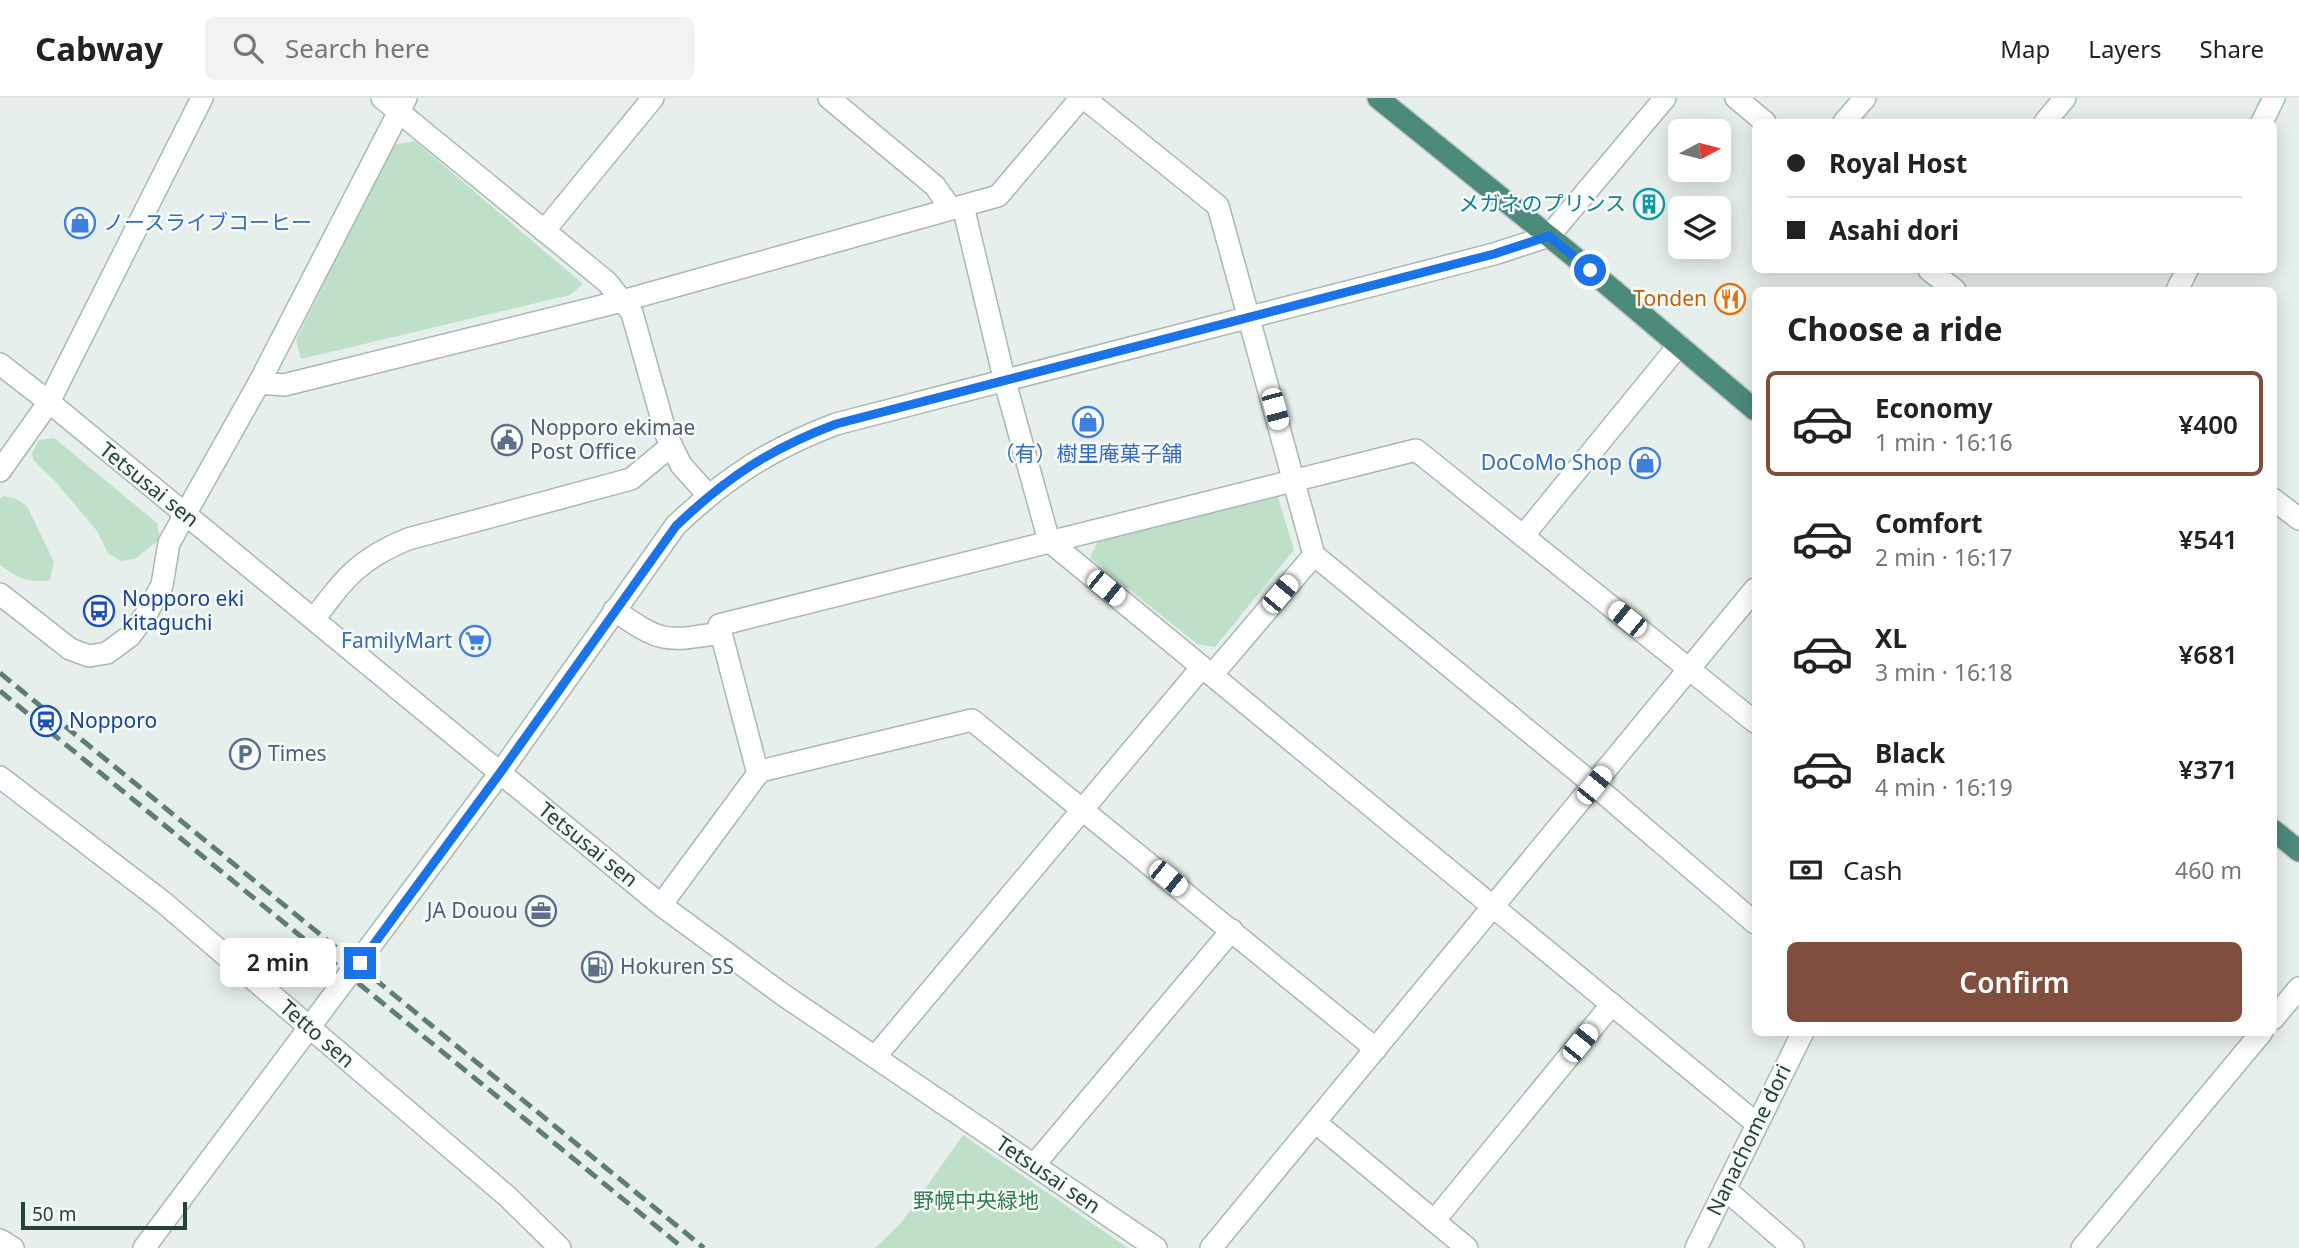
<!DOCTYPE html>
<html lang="en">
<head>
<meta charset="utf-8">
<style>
  body { margin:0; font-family:"Noto Sans","Noto Sans JP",sans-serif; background:#f2f2f2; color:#222; height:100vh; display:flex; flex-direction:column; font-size:26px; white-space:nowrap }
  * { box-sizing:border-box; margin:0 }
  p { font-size:23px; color:#767676 }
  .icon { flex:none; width:38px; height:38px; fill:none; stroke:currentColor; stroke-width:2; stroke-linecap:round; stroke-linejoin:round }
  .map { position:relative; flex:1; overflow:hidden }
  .side { position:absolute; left:1752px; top:189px; width:525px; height:749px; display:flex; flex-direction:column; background:#fff; border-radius:10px; box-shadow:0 4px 18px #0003 }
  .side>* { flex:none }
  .hud { position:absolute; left:1752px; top:21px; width:525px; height:154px; border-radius:10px; box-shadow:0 4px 18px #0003; display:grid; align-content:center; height:154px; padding:0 35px; background:#fff }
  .needle { width:46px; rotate:83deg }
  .controls { position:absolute; left:1668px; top:21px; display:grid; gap:14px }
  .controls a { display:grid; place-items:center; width:63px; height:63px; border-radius:10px; background:#fff; box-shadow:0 4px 18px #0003; font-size:35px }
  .scale { position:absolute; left:21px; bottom:18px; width:166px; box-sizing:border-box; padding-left:7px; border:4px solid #24423a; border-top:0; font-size:19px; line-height:24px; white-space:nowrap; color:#24423a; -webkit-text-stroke:5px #f7fbf9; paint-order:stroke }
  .end { position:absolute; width:32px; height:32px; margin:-16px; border:9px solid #1a73e8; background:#fff; box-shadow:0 0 0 4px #fff }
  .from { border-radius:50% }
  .bubble { position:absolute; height:49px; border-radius:10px; background:#fff; box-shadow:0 4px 18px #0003; font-size:23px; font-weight:600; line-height:49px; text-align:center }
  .car { position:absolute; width:21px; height:42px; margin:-21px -10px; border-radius:9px; box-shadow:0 0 5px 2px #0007; background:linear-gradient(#fff 24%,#345 0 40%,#fff 0 76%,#345 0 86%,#fff 0) }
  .hud b { display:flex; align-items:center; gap:24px; height:66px; font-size:26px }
  .hud b+b { border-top:2px solid #e0e0e0 }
  .hud i { width:18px; height:18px; background:#222 }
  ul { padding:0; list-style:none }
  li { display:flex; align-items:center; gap:21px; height:105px; margin:0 14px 10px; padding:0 21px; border:4px solid transparent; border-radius:10px }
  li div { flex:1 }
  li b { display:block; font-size:26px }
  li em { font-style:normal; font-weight:600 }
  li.active { border-color:#804e3d }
  li>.icon { width:63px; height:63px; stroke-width:1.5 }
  h2 { padding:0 35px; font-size:32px; line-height:84px }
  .pay { display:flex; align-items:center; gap:18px; height:77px; padding:0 35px; font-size:26px }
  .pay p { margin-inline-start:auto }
  .action { display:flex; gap:14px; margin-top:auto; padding:14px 35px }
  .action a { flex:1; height:80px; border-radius:10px; background:#804e3d; color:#fff; font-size:28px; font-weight:600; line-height:80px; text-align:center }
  header { display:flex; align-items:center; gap:42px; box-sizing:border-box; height:98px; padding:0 35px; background:#fff; border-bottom:2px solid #e0e0e0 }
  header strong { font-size:33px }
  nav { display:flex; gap:38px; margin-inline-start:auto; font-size:24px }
  .search { width:490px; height:63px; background:#f2f2f2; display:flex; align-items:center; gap:18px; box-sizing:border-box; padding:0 24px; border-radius:10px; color:#767676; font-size:26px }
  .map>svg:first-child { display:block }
</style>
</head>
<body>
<header>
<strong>Cabway</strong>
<div class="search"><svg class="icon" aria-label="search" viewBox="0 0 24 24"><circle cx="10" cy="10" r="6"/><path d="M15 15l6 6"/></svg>Search here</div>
<nav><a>Map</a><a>Layers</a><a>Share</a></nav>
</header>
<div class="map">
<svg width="2299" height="1150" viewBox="0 0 2299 1150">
  <rect width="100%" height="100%" fill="#e6efeb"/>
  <!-- green -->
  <g fill="#bfe0c8">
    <path d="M 415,43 L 583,186 L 570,197 L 301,261 L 296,242 L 393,47 Z"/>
    <path d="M 54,340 L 157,425 L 160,441 L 135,461 L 121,463 L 108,455 L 97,433 L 56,384 L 34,363 L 32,355 L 39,342 Z"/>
    <path d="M 4,398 L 17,401 L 27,408 L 54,464 L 50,482 C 28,486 17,479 0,467 L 0,400 Z"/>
    <path d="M 1278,399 L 1294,452 L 1215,549 L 1197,546 L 1090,460 L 1098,442 Z"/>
    <path d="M 963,1037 L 1128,1150 L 875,1150 L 901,1125 Z"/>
  </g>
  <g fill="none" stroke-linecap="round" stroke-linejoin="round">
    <!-- minor casing -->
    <g stroke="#a8b8b2" stroke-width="24">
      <g id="minor">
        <path d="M 382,0 L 607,184 L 632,215 L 666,336 L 681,367 L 708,397"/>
        <path d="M 829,0 L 935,88 L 951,111"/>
        <path d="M 1084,0 L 1218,108 L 1314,457 L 1594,687 L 1755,825"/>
        <path d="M 1736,0 L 1765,24"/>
        <path d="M 1844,24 L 1865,0"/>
        <path d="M 2045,24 L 2065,0"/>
        <path d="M 963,108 L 1005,284 L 1049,443 L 1757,1026"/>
        <path d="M 544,133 L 653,0"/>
        <path d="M 1549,138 L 1665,0"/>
        <path d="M 1929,172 L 1955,192"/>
        <path d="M 259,285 L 284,287 L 622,203 L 998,98 L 1081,0"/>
        <path d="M 0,373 L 49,304 L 202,0"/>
        <path d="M 2273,401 L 2299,421"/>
        <path d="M 1523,438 L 1679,247"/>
        <path d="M 0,496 L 70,551 L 89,558 L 107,555 L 130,538 L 147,515 L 162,487 L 169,445 L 259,285 L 406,0"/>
        <path d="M 614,512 C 662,545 664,544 721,535"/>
        <path d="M 1212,577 L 1314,457"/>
        <path d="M 758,676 L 719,527 L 1416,352 L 1755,624"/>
        <path d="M 661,807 L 760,673 L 972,622 L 1376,951"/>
        <path d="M 2273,921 L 2299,890"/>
        <path d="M 875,959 L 1202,569"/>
        <path d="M 1315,1024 L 1467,1150"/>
        <path d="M 1034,1067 L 1232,832"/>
        <path d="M 1725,1091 L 1793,1150"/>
        <path d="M 1434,1123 L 1612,906"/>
        <path d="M 1211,1150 L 1755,491"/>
        <path d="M 2082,1150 L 2262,934"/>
      </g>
    </g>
    <!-- tertiary casing -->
    <g stroke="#a8b8b2" stroke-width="24">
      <g id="tertiary">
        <path d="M 2262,24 L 2274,0"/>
        <path d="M 2177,192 L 2187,172"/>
        <path d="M 49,304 L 661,807 L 782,896 L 1156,1150"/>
        <path d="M 314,521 C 345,480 359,461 408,441 L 631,381 L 671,348"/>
        <path d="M 0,679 L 163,804 L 508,1099 L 560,1150"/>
        <path d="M 0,1142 L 13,1150"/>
        <path d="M 144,1150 L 500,675 L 676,427 C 727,379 770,351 836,326 L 1494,156 L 1549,138"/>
        <path d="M 1696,1150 L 1803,934"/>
      </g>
    </g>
    <!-- secondary casing -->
    <g stroke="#a4bbb3" stroke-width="24">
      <path id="secondary" d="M 0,266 L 49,304"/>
    </g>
    <!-- trunk casing -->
    <g stroke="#c2cac8" stroke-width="24">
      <g id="trunk">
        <path d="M 1378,0 L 1572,157 L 1755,312"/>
        <path d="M 2273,732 L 2299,753"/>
      </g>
    </g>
    <!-- minor -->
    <use href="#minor" stroke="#fff" stroke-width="21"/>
    <!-- tertiary -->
    <use href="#tertiary" stroke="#fff" stroke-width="21"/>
    <!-- secondary -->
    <use href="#secondary" stroke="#fff" stroke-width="21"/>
    <!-- trunk -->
    <use href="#trunk" stroke="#4c8a7c" stroke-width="21"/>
    <!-- rail -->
    <g stroke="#5f7d75" stroke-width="5" stroke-dasharray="14 7" stroke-linecap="butt">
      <path d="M 0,575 L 704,1150"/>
      <path d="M 0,593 L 683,1150"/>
    </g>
  </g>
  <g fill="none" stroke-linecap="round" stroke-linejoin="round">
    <!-- route -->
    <path stroke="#1a73e8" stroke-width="9" d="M 360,865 L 500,675 L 676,428 C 727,379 770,351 836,326 L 1494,156 L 1549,138 L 1590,172"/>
  </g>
  <!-- icons -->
  <defs>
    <g id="building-ring" transform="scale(1.575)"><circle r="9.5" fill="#f7fbf9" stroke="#0f9aa8" stroke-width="1.5"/><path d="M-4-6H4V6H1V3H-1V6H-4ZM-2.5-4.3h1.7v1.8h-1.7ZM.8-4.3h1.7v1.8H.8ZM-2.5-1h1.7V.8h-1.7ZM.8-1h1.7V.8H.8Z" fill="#0f9aa8"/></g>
    <g id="shop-ring" transform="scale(1.575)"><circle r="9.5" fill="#f7fbf9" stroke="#3f7fe0" stroke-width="1.5"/><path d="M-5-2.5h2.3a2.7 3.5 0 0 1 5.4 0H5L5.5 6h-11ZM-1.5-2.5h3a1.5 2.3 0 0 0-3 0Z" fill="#3f7fe0"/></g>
    <g id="restaurant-ring" transform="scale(1.575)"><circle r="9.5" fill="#f7fbf9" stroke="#e8710a" stroke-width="1.5"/><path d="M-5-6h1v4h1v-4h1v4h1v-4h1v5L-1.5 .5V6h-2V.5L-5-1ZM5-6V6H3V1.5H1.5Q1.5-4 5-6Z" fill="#e8710a"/></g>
    <g id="civic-ring" transform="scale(1.575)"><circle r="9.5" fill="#f7fbf9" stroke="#5c6f8a" stroke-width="1.5"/><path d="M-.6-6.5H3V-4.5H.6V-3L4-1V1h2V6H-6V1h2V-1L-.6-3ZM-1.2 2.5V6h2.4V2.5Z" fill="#5c6f8a"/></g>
    <g id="bus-ring" transform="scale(1.575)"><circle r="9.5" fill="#f7fbf9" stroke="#1a4fb4" stroke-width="1.5"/><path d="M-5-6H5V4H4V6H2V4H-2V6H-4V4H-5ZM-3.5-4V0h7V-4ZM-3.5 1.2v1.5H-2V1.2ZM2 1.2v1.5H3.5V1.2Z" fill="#1a4fb4"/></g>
    <g id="supermarket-ring" transform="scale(1.575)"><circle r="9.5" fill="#f7fbf9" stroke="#3f7fe0" stroke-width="1.5"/><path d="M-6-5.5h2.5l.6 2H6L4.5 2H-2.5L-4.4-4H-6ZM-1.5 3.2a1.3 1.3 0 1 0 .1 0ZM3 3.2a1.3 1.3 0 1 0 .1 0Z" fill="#3f7fe0"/></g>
    <g id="station-ring" transform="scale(1.575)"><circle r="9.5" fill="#f7fbf9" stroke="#1a4fb4" stroke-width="1.5"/><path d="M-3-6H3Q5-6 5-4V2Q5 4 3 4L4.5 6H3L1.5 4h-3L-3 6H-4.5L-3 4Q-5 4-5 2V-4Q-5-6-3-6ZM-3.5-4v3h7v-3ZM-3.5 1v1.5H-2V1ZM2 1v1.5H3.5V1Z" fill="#1a4fb4"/></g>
    <g id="parking-ring" transform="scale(1.575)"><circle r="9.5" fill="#f7fbf9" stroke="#5c6f8a" stroke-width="1.5"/><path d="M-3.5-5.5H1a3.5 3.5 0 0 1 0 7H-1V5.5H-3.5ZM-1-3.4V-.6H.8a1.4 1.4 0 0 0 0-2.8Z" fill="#5c6f8a"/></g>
    <g id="office-ring" transform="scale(1.575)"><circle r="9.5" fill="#f7fbf9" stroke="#5c6f8a" stroke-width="1.5"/><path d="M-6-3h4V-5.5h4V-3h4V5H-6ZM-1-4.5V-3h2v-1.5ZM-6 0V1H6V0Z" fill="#5c6f8a"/></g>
    <g id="fuel-ring" transform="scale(1.575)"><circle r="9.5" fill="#f7fbf9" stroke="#5c6f8a" stroke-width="1.5"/><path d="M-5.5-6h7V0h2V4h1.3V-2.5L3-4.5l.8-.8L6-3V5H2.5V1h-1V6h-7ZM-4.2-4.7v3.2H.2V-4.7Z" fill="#5c6f8a"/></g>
  </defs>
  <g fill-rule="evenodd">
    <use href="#building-ring" x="1649" y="106"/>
    <use href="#shop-ring" x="80" y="125"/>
    <use href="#restaurant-ring" x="1730" y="201"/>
    <use href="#shop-ring" x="1088" y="324"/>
    <use href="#civic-ring" x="507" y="342"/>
    <use href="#shop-ring" x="1645" y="365"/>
    <use href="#bus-ring" x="99" y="513"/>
    <use href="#supermarket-ring" x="475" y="543"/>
    <use href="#station-ring" x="46" y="623"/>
    <use href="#parking-ring" x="245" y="656"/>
    <use href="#office-ring" x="541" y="813"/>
    <use href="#fuel-ring" x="597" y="869"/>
  </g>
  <g text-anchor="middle" stroke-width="5" stroke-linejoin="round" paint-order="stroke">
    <!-- culture labels -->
    <g font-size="21" fill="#0d838f" stroke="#f7fbf9" text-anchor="end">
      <text x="1626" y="113">メガネのプリンス</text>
    </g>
    <!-- shop labels -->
    <g font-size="21" fill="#366cbe" stroke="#f7fbf9" text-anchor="end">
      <text x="103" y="132" text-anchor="start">ノースライブコーヒー</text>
      <text x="1088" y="363" text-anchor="middle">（有）樹里庵菓子舗</text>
      <text x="1622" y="372">DoCoMo Shop</text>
      <text x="452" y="550">FamilyMart</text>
    </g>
    <!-- food labels -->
    <g font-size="21" fill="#c56008" stroke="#f7fbf9" text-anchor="end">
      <text x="1707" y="208">Tonden</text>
    </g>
    <!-- service labels -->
    <g font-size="21" fill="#4e5e75" stroke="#f7fbf9" text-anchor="start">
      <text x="530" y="337">Nopporo ekimae<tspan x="530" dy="24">Post Office</tspan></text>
      <text x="268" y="663">Times</text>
      <text x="518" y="820" text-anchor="end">JA Douou</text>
      <text x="620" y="876">Hokuren SS</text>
    </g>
    <!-- street labels -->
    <g font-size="21" fill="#24423a" stroke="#f7fbf9">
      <text transform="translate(149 387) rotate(39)" y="7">Tetsusai sen</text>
      <text transform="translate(588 747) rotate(39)" y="7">Tetsusai sen</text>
      <text transform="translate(317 936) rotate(41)" y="7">Tetto sen</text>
      <text transform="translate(1749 1042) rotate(-64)" y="7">Nanachome dori</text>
      <text transform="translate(1048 1077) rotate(34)" y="7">Tetsusai sen</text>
    </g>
    <!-- transit labels -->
    <g font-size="21" fill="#164399" stroke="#f7fbf9" text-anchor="start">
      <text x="122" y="508">Nopporo eki<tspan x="122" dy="24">kitaguchi</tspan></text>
      <text x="69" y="630">Nopporo</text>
    </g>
    <!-- park labels -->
    <g font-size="21" fill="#2d7a4b" stroke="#f7fbf9">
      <text x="976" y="1110">野幌中央緑地</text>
    </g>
  </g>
</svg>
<div class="controls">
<a><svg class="needle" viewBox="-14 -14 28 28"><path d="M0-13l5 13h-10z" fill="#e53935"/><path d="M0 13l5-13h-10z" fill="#767676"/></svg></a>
<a><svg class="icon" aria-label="layers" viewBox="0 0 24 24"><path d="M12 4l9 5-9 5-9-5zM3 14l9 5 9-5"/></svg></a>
</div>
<div class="scale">50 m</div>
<i class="end from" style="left:1590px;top:172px"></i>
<i class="end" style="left:360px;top:865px"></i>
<div class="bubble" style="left:220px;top:840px;width:116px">2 min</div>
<i class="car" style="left:1275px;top:311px;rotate:165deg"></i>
<i class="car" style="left:1106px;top:490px;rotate:129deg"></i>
<i class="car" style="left:1280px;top:496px;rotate:40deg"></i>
<i class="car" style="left:1627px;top:521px;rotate:309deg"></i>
<i class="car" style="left:1594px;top:687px;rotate:39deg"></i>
<i class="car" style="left:1168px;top:780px;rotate:129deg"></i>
<i class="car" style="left:1580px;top:945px;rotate:39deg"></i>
<div class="hud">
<b><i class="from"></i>Royal Host</b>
<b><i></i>Asahi dori</b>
</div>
<section class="side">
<h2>Choose a ride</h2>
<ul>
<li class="active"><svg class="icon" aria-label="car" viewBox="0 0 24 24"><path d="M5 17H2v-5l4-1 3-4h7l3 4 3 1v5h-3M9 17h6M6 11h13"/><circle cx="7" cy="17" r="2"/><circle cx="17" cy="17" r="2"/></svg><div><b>Economy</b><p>1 min · 16:16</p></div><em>¥400</em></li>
<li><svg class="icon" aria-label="car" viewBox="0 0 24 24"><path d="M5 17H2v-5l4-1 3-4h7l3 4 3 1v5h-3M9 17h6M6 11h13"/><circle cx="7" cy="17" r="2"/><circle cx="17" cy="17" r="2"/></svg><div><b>Comfort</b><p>2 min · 16:17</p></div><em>¥541</em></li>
<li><svg class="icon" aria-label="car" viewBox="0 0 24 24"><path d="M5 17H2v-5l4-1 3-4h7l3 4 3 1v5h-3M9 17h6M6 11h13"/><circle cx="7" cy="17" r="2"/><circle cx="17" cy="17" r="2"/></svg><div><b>XL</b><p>3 min · 16:18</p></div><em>¥681</em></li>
<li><svg class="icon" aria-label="car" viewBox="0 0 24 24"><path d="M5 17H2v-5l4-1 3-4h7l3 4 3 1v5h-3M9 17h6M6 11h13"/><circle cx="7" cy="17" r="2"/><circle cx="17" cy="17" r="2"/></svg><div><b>Black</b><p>4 min · 16:19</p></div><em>¥371</em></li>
</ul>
<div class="pay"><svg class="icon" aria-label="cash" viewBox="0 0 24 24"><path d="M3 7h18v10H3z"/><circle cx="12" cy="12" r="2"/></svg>Cash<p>460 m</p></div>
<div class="action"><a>Confirm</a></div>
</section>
</div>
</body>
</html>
